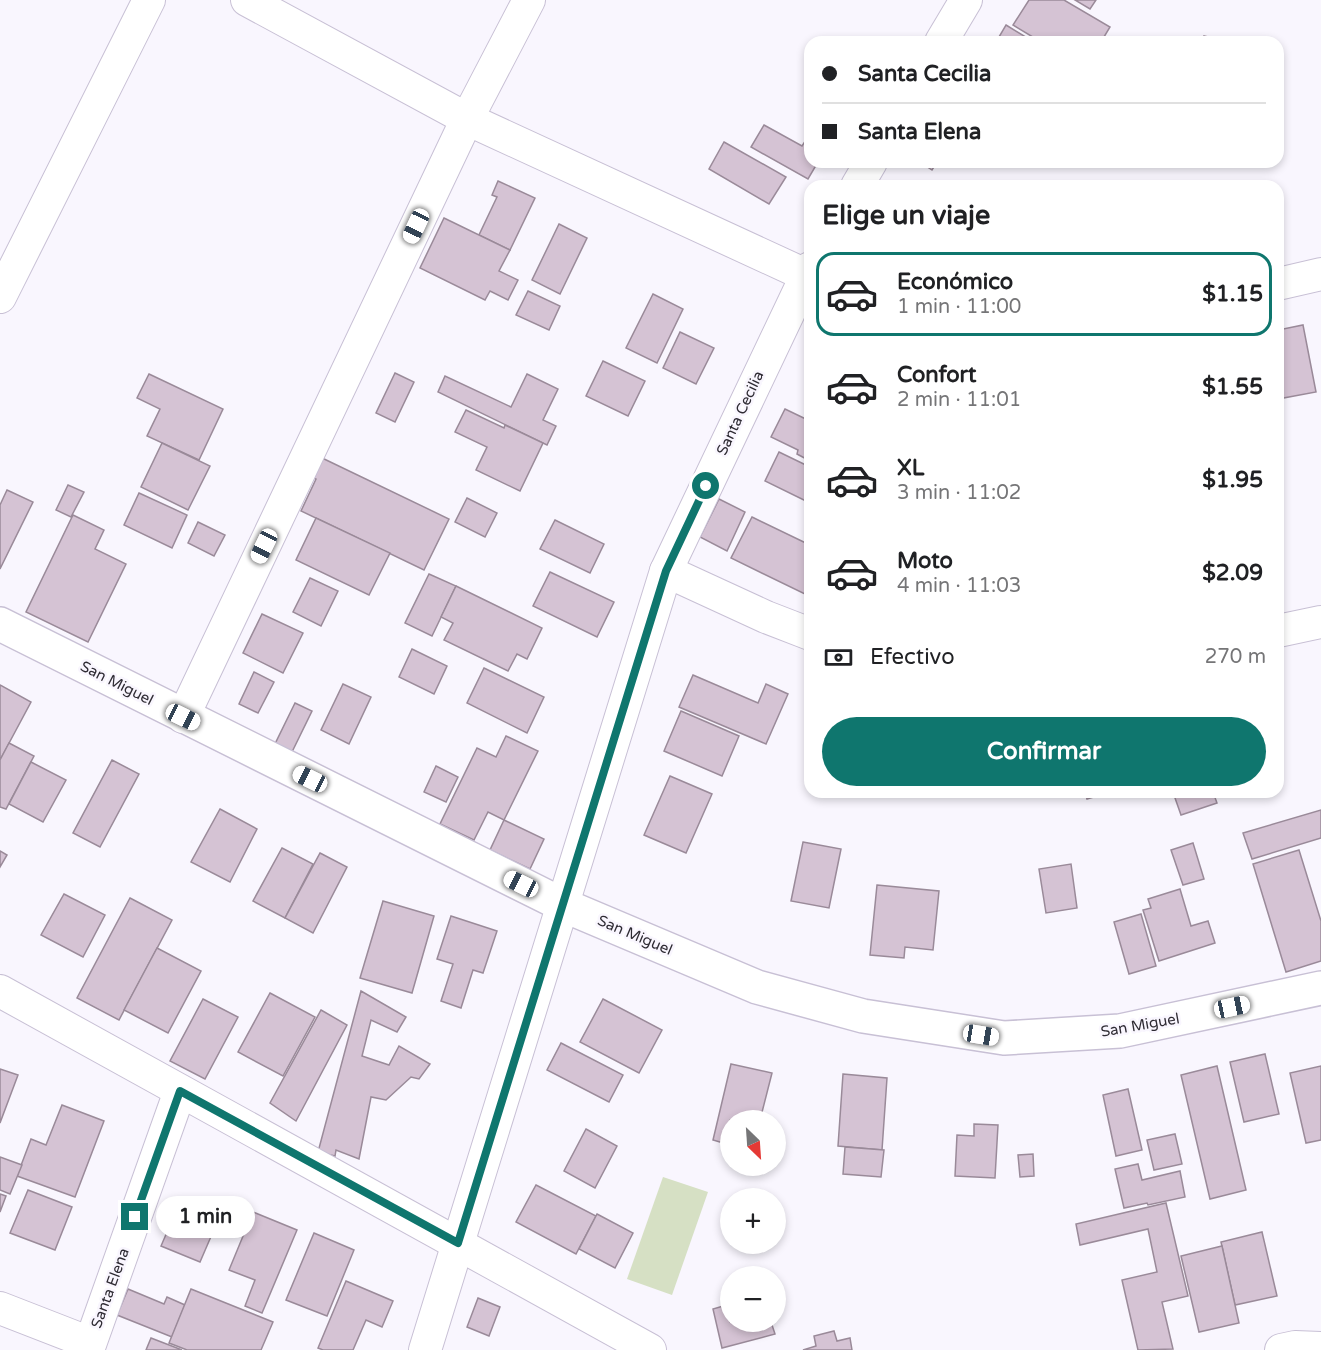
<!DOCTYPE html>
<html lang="es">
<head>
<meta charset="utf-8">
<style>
  body { margin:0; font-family:"Varela Round",sans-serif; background:#f2f2f2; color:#202124; height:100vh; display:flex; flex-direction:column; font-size:22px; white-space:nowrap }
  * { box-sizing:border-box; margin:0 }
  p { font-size:20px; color:#757577 }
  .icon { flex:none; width:33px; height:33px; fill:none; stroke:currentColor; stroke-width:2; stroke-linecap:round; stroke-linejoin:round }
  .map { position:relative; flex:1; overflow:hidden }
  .panel { position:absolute; left:804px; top:180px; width:480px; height:618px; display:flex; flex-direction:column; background:#fff; border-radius:18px; box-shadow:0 3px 9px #0003 }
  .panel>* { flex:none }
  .banner { position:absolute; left:804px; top:36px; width:480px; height:132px; border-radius:18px; box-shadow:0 3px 9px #0003; display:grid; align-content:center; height:132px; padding:0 18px; background:#fff }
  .needle { width:39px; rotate:155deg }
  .fabs { position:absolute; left:720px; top:1110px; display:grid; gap:12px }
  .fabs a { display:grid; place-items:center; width:66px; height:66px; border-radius:50%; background:#fff; box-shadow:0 3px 9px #0003; font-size:30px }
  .end { position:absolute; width:27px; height:27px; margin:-14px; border:8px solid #0f766e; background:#fff; box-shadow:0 0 0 3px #fff }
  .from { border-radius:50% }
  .bubble { position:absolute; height:42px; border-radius:21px; background:#fff; box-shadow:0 3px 9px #0003; font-size:20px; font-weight:700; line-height:42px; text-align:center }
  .car { position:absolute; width:18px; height:36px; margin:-18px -9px; border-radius:8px; box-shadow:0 0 4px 2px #0007; background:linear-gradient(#fff 24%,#345 0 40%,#fff 0 76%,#345 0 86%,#fff 0) }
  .banner b { display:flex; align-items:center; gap:21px; height:57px; font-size:22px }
  .banner b+b { border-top:2px solid #e0e0e0 }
  .banner i { width:15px; height:15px; background:#202124 }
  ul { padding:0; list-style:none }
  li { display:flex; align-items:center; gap:18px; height:84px; margin:0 12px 9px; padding:0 6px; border:3px solid transparent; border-radius:18px }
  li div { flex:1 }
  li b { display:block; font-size:22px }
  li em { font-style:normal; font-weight:700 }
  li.selected { border-color:#0f766e }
  li>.icon { width:54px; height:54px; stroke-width:1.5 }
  h2 { padding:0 18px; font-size:27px; line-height:72px }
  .pay { display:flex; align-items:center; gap:15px; height:66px; padding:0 18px; font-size:22px }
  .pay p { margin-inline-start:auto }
  .button { display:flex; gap:12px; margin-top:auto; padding:12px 18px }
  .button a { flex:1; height:69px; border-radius:36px; background:#0f766e; color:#fff; font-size:24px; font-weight:700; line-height:69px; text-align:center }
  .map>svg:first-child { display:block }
</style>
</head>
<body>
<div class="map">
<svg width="1321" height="1350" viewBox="0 0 1321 1350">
  <rect width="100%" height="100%" fill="#f9f6fe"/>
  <!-- green -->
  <path fill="#d6e0c4" d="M 663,1177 L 708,1192 L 672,1295 L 627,1279 Z"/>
  <!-- building -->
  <g fill="#d5c3d4" stroke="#9a8a99" stroke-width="1.5">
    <path d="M 1029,0 L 1064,0 L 1110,27 L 1101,42 L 1041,42 L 1013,25 Z"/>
    <path d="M 1075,0 L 1096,0 L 1090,9 Z"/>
    <path d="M 1006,25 L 1034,42 L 996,42 Z"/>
    <path d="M 1204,36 L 1229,42 L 1202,42 Z"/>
    <path d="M 1278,54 L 1282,55 L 1278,73 Z"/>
    <path d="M 764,125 L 802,146 L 810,134 L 810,162 L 818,162 L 808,179 L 751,147 Z"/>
    <path d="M 724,142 L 786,177 L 769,204 L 709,169 Z"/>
    <path d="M 920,162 L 937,162 L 932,170 Z"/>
    <path d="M 498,181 L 535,198 L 510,250 L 479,235 L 497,197 L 492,195 Z"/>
    <path d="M 444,218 L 510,250 L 499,271 L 518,280 L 508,300 L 490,291 L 485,300 L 420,268 Z"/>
    <path d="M 559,224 L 587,238 L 560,294 L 532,280 Z"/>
    <path d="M 528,291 L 560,306 L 549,330 L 516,315 Z"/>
    <path d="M 653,294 L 683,309 L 657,363 L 626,348 Z"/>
    <path d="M 1303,325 L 1316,392 L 1278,399 L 1278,330 Z"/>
    <path d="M 680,332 L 714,348 L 696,384 L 663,368 Z"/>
    <path d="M 603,361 L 645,381 L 628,416 L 586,396 Z"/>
    <path d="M 395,373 L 414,382 L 395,422 L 376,413 Z"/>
    <path d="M 149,374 L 223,409 L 199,460 L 147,436 L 160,409 L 137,398 Z"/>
    <path d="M 527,374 L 558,389 L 543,420 L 556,426 L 547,445 L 438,392 L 445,376 L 511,407 Z"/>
    <path d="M 785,409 L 810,421 L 810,461 L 797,454 L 798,450 L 771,437 Z"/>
    <path d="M 466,410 L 504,428 L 505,425 L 543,443 L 520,491 L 476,470 L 487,447 L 455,432 Z"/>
    <path d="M 162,443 L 210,466 L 188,510 L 141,487 Z"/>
    <path d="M 779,452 L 810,467 L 810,503 L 765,481 Z"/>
    <path d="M 320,457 L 449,519 L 424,570 L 301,511 L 316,479 L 310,476 Z"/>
    <path d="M 68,485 L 84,492 L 71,517 L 56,510 Z"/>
    <path d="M 7,490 L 33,502 L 0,569 L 0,505 Z"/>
    <path d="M 139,493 L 187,515 L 172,548 L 124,525 Z"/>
    <path d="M 467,498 L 497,513 L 485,537 L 455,522 Z"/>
    <path d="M 719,499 L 745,512 L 727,551 L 700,537 Z"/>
    <path d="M 73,515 L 104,530 L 95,549 L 126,564 L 88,642 L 26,612 Z"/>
    <path d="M 752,517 L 810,545 L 810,588 L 807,595 L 731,558 Z"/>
    <path d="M 316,518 L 390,553 L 369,595 L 296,560 Z"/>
    <path d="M 555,520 L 604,544 L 590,573 L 540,549 Z"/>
    <path d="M 198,522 L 225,535 L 214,556 L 188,543 Z"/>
    <path d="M 550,572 L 614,602 L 597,637 L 533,606 Z"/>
    <path d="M 429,574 L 456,586 L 432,636 L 405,623 Z"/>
    <path d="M 310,578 L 338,591 L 321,626 L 293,612 Z"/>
    <path d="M 456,586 L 542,628 L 527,659 L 517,654 L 508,671 L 444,640 L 453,623 L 441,617 Z"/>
    <path d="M 262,614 L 303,633 L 283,673 L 243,653 Z"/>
    <path d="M 412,649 L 447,666 L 434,694 L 399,677 Z"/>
    <path d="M 484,668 L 544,697 L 527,733 L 467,703 Z"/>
    <path d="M 254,672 L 274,682 L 258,713 L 239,704 Z"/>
    <path d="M 693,675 L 758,703 L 766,684 L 788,694 L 766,744 L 679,707 Z"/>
    <path d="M 343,684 L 371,697 L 349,744 L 321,730 Z"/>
    <path d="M 0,685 L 31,702 L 0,760 Z"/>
    <path d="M 295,703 L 312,711 L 290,756 L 273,748 Z"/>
    <path d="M 681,711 L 739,736 L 722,776 L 664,751 Z"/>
    <path d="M 506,736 L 538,751 L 504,820 L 488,812 L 474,840 L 440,824 L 477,748 L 496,757 Z"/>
    <path d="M 9,743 L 34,756 L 6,809 L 0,807 L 0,760 Z"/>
    <path d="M 112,760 L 139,774 L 100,847 L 73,833 Z"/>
    <path d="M 31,762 L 66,780 L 43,822 L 9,804 Z"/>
    <path d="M 436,766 L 458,777 L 446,802 L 424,792 Z"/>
    <path d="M 670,776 L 712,794 L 686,853 L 644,835 Z"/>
    <path d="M 1085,792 L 1110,792 L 1087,799 Z"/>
    <path d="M 1180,792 L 1213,792 L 1217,803 L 1181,815 L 1174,795 L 1180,794 Z"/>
    <path d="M 220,809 L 257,829 L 230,882 L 191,862 Z"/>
    <path d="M 1321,810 L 1321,838 L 1252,859 L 1243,833 Z"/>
    <path d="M 504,820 L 544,839 L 530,869 L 490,850 Z"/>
    <path d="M 803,842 L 841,849 L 829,908 L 791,901 Z"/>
    <path d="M 1193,843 L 1204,879 L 1183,885 L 1171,850 Z"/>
    <path d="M 282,848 L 313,864 L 285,918 L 253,901 Z"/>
    <path d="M 1299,850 L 1321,921 L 1321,961 L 1286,972 L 1253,864 Z"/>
    <path d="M 0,851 L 7,855 L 0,867 Z"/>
    <path d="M 320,853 L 347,867 L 313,933 L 285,918 Z"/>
    <path d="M 1071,864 L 1077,908 L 1046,913 L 1039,869 Z"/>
    <path d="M 877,885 L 939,891 L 933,950 L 905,947 L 904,958 L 870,955 Z"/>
    <path d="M 1180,889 L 1191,926 L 1208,921 L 1215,943 L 1159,961 L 1143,910 L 1151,908 L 1148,899 Z"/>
    <path d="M 64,894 L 105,915 L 83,957 L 41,935 Z"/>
    <path d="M 130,898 L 172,920 L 119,1020 L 77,998 Z"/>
    <path d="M 383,901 L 434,916 L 412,993 L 360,978 Z"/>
    <path d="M 1141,914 L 1156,966 L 1129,974 L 1114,922 Z"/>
    <path d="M 451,916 L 497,931 L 483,973 L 473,970 L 461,1008 L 441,1001 L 453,964 L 437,959 Z"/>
    <path d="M 157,948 L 201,971 L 168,1033 L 124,1010 Z"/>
    <path d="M 361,991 L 406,1017 L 397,1032 L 371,1020 L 362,1056 L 389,1065 L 399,1046 L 430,1064 L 419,1079 L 411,1077 L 386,1100 L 371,1097 L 359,1159 L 336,1150 L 335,1156 L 318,1152 Z"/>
    <path d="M 270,993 L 315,1017 L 283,1076 L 238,1052 Z"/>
    <path d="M 203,999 L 238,1017 L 205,1079 L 170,1061 Z"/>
    <path d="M 603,999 L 662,1030 L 639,1073 L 580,1042 Z"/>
    <path d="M 321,1010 L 347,1025 L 296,1121 L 270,1103 Z"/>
    <path d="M 561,1043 L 623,1075 L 609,1102 L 547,1070 Z"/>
    <path d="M 1265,1054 L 1279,1114 L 1244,1122 L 1230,1062 Z"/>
    <path d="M 731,1064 L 772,1073 L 760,1120 L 730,1120 L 730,1145 L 713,1140 Z"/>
    <path d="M 1217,1066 L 1246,1190 L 1210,1199 L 1181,1075 Z"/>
    <path d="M 1321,1066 L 1321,1140 L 1306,1143 L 1290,1073 Z"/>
    <path d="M 0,1069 L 18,1075 L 0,1123 Z"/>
    <path d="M 843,1074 L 887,1078 L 882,1150 L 838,1146 Z"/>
    <path d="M 1128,1089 L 1142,1150 L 1116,1156 L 1103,1095 Z"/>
    <path d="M 62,1105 L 104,1121 L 75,1197 L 17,1176 L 31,1139 L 46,1145 Z"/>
    <path d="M 974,1124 L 998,1125 L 995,1178 L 955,1176 L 957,1135 L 974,1136 Z"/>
    <path d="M 586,1129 L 617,1146 L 595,1188 L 564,1171 Z"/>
    <path d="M 1175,1134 L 1182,1164 L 1154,1170 L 1147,1140 Z"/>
    <path d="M 845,1147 L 884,1150 L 881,1177 L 843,1174 Z"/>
    <path d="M 1033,1154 L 1034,1176 L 1020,1177 L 1018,1155 Z"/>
    <path d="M 0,1157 L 22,1165 L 10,1194 L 0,1190 Z"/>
    <path d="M 1138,1164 L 1142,1180 L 1180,1171 L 1185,1197 L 1148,1205 L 1147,1203 L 1124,1208 L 1115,1169 Z"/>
    <path d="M 536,1185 L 596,1216 L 576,1254 L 516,1222 Z"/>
    <path d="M 28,1190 L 72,1207 L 55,1250 L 10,1233 Z"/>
    <path d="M 0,1194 L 6,1196 L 0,1212 Z"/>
    <path d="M 180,1202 L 219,1218 L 200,1262 L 161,1246 Z"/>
    <path d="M 1166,1203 L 1188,1296 L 1162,1302 L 1173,1349 L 1138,1350 L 1122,1280 L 1157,1272 L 1148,1229 L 1080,1245 L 1076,1224 Z"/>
    <path d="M 253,1212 L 297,1230 L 262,1313 L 245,1306 L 255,1280 L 229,1270 Z"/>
    <path d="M 597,1214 L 633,1233 L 615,1268 L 579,1249 Z"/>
    <path d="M 1262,1232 L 1277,1296 L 1235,1305 L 1221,1242 Z"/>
    <path d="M 314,1233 L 354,1250 L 327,1316 L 286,1300 Z"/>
    <path d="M 1222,1246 L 1239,1323 L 1199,1332 L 1181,1256 Z"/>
    <path d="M 346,1281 L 393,1301 L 382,1327 L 366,1320 L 353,1350 L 323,1350 L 318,1348 Z"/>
    <path d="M 128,1289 L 164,1304 L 167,1297 L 185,1305 L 172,1337 L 117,1315 Z"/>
    <path d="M 191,1289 L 273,1322 L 261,1350 L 187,1350 L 169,1343 Z"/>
    <path d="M 478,1298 L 500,1307 L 489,1336 L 467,1327 Z"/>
    <path d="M 730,1304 L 730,1322 L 771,1322 L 775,1334 L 722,1348 L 713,1309 Z"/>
    <path d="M 834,1331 L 837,1341 L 850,1338 L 852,1350 L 803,1350 L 816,1346 L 814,1336 Z"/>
    <path d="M 151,1338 L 182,1350 L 146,1350 Z"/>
  </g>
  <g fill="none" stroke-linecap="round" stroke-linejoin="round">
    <!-- minor casing -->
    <g stroke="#c8c0d5" stroke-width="34">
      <g id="minor">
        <path d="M 247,0 L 467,119 L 810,277"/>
        <path d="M 941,42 L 966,0"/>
        <path d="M 857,186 L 871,162"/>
        <path d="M 1278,284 L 1321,274"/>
        <path d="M 0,297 L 149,0"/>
        <path d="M 666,571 L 766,617 L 810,634"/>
        <path d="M 1278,631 L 1321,622"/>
        <path d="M 183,717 L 467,119 L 529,0"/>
        <path d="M 0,991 L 650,1350"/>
        <path d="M 0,1308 L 90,1343"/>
        <path d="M 88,1350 L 180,1091"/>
        <path d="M 425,1350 L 666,571 L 810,268"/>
        <path d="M 1281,1350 L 1295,1347 L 1321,1348"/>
      </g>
    </g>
    <!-- tertiary casing -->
    <g stroke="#c8c0d5" stroke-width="36">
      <path id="tertiary" d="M 0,624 L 563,905 L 757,987 L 863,1016 L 1004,1038 L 1120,1031 L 1321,988"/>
    </g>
    <!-- minor -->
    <use href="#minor" stroke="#fff" stroke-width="32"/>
    <!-- tertiary -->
    <use href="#tertiary" stroke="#fff" stroke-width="33"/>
  </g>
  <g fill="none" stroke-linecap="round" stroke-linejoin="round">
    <!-- route -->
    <path stroke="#0f766e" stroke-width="8" d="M 135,1217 L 180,1091 L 458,1243 L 666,571 L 706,486"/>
  </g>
  <g text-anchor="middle" stroke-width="5" stroke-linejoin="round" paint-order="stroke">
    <!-- street labels -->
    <g font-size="15" fill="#2e2b33" stroke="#f9f6fe">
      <text transform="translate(740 413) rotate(-65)" y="5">Santa Cecilia</text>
      <text transform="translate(117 683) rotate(27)" y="5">San Miguel</text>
      <text transform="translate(635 935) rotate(23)" y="5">San Miguel</text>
      <text transform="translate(1140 1025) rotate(-10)" y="5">San Miguel</text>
      <text transform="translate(110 1288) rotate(-70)" y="5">Santa Elena</text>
    </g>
  </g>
</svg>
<div class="fabs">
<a><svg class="needle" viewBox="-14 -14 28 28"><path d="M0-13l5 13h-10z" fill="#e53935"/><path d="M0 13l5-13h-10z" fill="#757577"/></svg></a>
<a>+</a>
<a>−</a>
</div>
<i class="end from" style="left:706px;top:486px"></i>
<i class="end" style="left:135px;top:1217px"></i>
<div class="bubble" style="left:156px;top:1196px;width:99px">1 min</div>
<i class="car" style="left:416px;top:226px;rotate:205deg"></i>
<i class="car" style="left:264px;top:546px;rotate:206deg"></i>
<i class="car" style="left:183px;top:717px;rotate:116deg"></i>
<i class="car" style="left:310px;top:779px;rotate:296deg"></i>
<i class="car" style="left:521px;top:884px;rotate:296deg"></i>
<i class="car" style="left:1232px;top:1007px;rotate:78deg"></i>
<i class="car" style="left:981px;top:1035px;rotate:99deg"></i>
<div class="banner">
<b><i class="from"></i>Santa Cecilia</b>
<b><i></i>Santa Elena</b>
</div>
<section class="panel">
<h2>Elige un viaje</h2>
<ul>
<li class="selected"><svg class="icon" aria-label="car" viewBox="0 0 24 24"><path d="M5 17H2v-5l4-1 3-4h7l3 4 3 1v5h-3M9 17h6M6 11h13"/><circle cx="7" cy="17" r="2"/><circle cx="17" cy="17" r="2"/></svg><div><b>Económico</b><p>1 min · 11:00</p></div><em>$1.15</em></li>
<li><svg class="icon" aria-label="car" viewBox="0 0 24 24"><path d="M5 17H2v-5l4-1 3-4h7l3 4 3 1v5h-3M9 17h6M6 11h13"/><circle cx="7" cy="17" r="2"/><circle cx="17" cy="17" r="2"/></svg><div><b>Confort</b><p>2 min · 11:01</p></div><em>$1.55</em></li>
<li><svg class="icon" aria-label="car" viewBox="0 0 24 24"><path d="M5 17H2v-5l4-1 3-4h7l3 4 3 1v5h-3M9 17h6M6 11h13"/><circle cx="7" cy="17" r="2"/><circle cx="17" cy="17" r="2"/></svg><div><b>XL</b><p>3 min · 11:02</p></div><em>$1.95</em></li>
<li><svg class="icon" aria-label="car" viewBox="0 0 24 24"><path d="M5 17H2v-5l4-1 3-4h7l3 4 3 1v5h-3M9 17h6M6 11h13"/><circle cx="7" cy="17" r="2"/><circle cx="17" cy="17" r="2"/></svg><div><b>Moto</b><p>4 min · 11:03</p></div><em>$2.09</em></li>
</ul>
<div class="pay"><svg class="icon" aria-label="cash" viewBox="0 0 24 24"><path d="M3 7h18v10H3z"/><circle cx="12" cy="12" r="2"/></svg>Efectivo<p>270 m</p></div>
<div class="button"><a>Confirmar</a></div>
</section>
</div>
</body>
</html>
